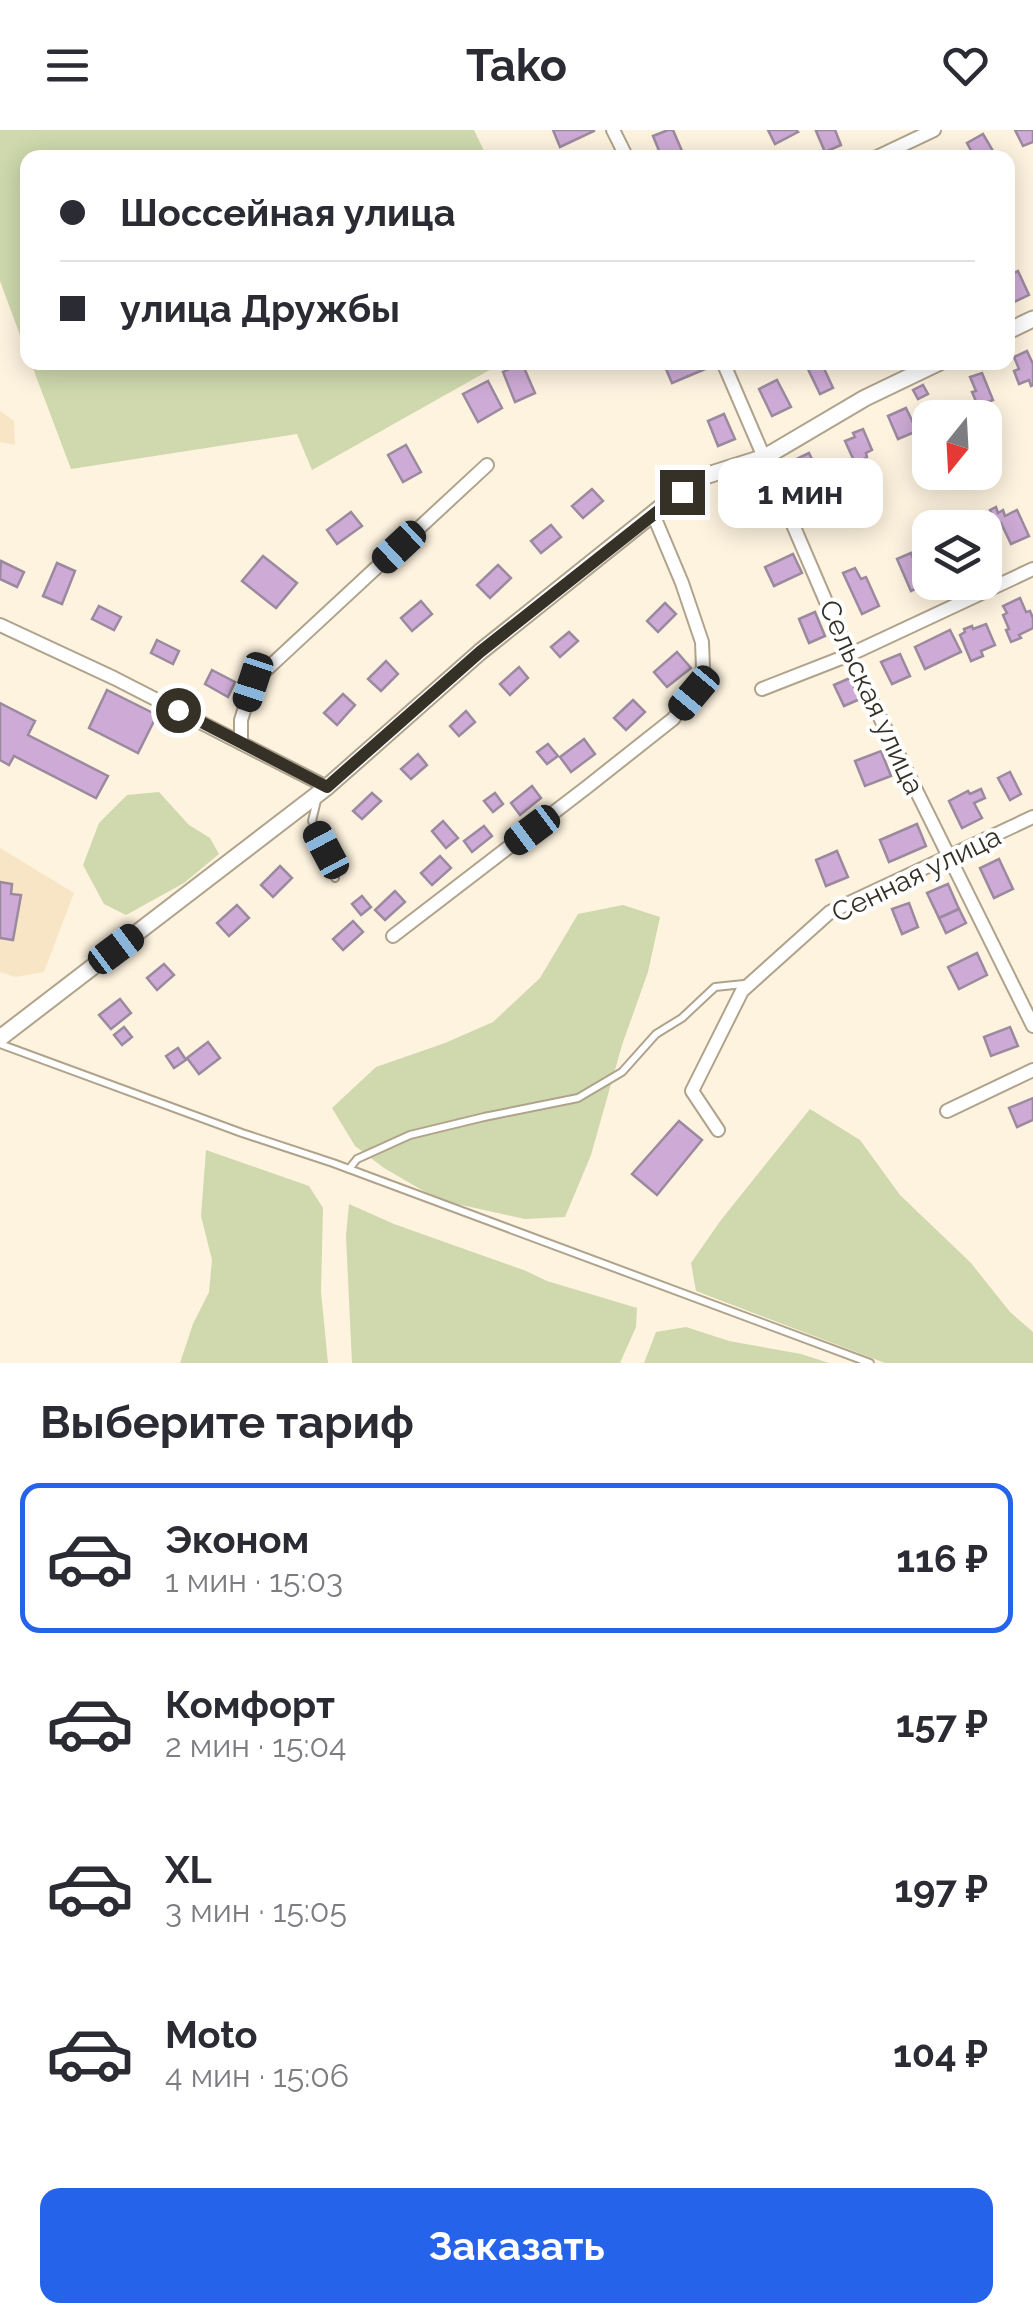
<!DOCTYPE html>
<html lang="ru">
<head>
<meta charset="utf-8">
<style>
  body { margin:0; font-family:Raleway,sans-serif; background:#f7f7f7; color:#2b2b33; height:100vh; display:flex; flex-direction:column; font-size:38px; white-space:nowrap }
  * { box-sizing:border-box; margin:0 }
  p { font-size:32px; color:#7c7c81 }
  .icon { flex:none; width:55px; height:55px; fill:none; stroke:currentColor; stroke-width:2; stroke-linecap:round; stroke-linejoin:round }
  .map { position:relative; height:1233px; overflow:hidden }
  .panel { display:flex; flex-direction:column; background:#fff; flex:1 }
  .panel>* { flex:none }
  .guide { position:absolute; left:20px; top:20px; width:995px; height:220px; border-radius:20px; box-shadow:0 5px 25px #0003; display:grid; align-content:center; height:220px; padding:0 40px; background:#fff }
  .needle { width:65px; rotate:198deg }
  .fabs { position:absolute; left:912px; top:270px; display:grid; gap:20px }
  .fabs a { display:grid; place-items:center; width:90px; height:90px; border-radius:20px; background:#fff; box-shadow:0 5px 25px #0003; font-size:50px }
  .end { position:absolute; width:45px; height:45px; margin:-22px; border:12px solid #363127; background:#fff; box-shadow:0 0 0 5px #fff }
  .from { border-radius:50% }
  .bubble { position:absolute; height:70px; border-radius:20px; background:#fff; box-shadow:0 5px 25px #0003; font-size:32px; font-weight:700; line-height:70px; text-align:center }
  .car { position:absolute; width:30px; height:60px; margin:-30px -15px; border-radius:12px; box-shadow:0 0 8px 2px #0007; background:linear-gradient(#222 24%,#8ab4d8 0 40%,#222 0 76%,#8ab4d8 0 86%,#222 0) }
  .guide b { display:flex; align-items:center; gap:35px; height:95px; font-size:38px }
  .guide b+b { border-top:2px solid #e1e1e2 }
  .guide i { width:25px; height:25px; background:#2b2b33 }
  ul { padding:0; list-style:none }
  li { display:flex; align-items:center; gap:30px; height:150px; margin:0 20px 15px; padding:0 20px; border:5px solid transparent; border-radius:20px }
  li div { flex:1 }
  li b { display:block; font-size:38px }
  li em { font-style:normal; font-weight:700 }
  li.selected { border-color:#2563eb }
  li>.icon { width:90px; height:90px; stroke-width:1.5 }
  h2 { padding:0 40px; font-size:45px; line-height:120px }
  .button { display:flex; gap:20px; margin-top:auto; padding:20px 40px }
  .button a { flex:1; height:115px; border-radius:20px; background:#2563eb; color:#fff; font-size:40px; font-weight:700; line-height:115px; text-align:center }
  header { display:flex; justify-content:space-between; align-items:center; height:130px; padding:0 40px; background:#fff; font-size:45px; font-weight:700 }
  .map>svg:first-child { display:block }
</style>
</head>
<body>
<header><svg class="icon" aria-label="menu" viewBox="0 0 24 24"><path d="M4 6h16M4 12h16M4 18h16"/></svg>Tako<svg class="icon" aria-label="heart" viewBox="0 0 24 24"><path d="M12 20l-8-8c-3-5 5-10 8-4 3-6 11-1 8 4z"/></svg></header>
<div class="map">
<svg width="1033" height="1233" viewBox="0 0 1033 1233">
  <rect width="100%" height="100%" fill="#fef3df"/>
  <!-- built -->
  <g fill="#f7e5c5">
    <path d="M 0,281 L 14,291 L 15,315 L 0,312 Z"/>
    <path d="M 0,718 L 74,763 L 44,842 L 15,847 L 0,842 Z"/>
  </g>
  <!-- green -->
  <g fill="#cfd9ad">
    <path d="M 0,0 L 474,0 L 487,27 L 28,28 L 27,224 L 0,151 Z"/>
    <path d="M 31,233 L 502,233 L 312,340 L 297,304 L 71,339 Z"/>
    <path d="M 159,662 L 189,695 L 210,708 L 219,724 L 184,753 L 126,785 L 104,774 L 83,735 L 99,693 L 127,665 Z"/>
    <path d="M 623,775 L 660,787 L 648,842 L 622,915 L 591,1025 L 565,1087 L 525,1089 L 439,1070 L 384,1038 L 355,1016 L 332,978 L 376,937 L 445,913 L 493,892 L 540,848 L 578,784 Z"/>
    <path d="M 810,979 L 860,1010 L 900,1065 L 971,1133 L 1010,1182 L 1033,1202 L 1033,1233 L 885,1233 L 696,1161 L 691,1133 L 721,1090 Z"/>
    <path d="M 206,1020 L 309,1056 L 323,1078 L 321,1162 L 328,1233 L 180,1233 L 193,1194 L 209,1162 L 212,1130 L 201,1086 Z"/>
    <path d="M 349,1074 L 394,1094 L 526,1141 L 547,1151 L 637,1178 L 636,1197 L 620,1233 L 352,1233 L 346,1106 Z"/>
    <path d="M 686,1197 L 729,1211 L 801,1224 L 829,1233 L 644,1233 L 656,1202 Z"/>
  </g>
  <!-- building -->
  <g fill="#ceabd6" stroke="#9b8a9f" stroke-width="2.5">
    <path d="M 553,0 L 594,0 L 594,1 L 560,17 Z"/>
    <path d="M 668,0 L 673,0 L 685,28 L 662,28 L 653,6 Z"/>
    <path d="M 768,0 L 796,0 L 798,2 L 775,14 Z"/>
    <path d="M 819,0 L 835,0 L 841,15 L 825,22 L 816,1 Z"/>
    <path d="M 1015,0 L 1033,0 L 1033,12 L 1023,16 Z"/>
    <path d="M 983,4 L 996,26 L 993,28 L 975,28 L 967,13 Z"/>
    <path d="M 1018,141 L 1029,165 L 1012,173 L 1008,165 L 1008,146 Z"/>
    <path d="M 1027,221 L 1033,234 L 1033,255 L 1031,256 L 1029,250 L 1019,254 L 1014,241 L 1019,239 L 1014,227 Z"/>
    <path d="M 663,232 L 708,232 L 710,237 L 672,253 Z"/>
    <path d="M 812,232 L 821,232 L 833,258 L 820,264 L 806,235 Z"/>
    <path d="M 522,233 L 535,263 L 515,272 L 503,242 Z"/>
    <path d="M 982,243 L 993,270 L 978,276 L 972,262 L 976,261 L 970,247 Z"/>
    <path d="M 777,250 L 791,277 L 772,286 L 759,259 Z"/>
    <path d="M 488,251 L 502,278 L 478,292 L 463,264 Z"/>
    <path d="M 923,255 L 928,264 L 918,269 L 913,260 Z"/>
    <path d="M 906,278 L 917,301 L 898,309 L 888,286 Z"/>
    <path d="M 724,284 L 735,309 L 718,316 L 708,291 Z"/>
    <path d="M 863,299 L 872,320 L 866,323 L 867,327 L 855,333 L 845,311 L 855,307 L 853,303 Z"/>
    <path d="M 406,315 L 421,342 L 403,352 L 388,325 Z"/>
    <path d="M 809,323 L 821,348 L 802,357 L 790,332 Z"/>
    <path d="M 592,359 L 603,371 L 583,388 L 572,376 Z"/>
    <path d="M 764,367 L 773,387 L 753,396 L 743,376 Z"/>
    <path d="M 996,377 L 998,383 L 1003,380 L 1005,386 L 1017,380 L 1029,406 L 1011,414 L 1001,393 L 997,395 L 990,380 Z"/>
    <path d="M 351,382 L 362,396 L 337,414 L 327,400 Z"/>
    <path d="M 551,395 L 561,407 L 541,423 L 531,411 Z"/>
    <path d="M 911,423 L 915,433 L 920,431 L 930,452 L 911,461 L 897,429 Z"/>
    <path d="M 793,424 L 802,443 L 774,456 L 765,437 Z"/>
    <path d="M 263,426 L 297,453 L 276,478 L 242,451 Z"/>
    <path d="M 1,431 L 24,442 L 17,457 L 0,449 Z"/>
    <path d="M 57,433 L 75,441 L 62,474 L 43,466 Z"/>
    <path d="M 498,435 L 511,448 L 490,468 L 477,455 Z"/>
    <path d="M 855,438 L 861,449 L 866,447 L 879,476 L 862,484 L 843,443 Z"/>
    <path d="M 1020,468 L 1026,482 L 1030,481 L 1033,488 L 1033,498 L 1019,505 L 1021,508 L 1011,512 L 1006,500 L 1009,499 L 1003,485 L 1007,483 L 1003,476 Z"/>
    <path d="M 421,471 L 432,484 L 412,501 L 401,488 Z"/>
    <path d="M 665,473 L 676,484 L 658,502 L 647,491 Z"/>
    <path d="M 99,476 L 121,487 L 114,500 L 92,489 Z"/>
    <path d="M 815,482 L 825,506 L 809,513 L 799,489 Z"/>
    <path d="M 986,494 L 995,515 L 981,521 L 983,526 L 971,531 L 960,505 L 965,502 L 964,499 L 972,496 L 973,499 Z"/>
    <path d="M 950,500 L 961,522 L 925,539 L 915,517 Z"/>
    <path d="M 569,502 L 578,511 L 560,527 L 551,517 Z"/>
    <path d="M 157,510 L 179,521 L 173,534 L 151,523 Z"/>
    <path d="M 677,522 L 691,538 L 667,557 L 654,542 Z"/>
    <path d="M 900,524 L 910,546 L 892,554 L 881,532 Z"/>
    <path d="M 386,531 L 398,544 L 381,561 L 368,549 Z"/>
    <path d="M 519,537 L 528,548 L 510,565 L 500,554 Z"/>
    <path d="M 212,540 L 235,552 L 228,567 L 205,554 Z"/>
    <path d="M 850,548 L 860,569 L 844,576 L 834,555 Z"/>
    <path d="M 107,560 L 157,585 L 138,623 L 89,598 Z"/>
    <path d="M 343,564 L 355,575 L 337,595 L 324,583 Z"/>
    <path d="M 633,570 L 645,582 L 626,600 L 614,588 Z"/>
    <path d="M 0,573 L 35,591 L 28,605 L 108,646 L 96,668 L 14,626 L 9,635 L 0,630 Z"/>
    <path d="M 466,581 L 475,592 L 459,606 L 450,596 Z"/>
    <path d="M 584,609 L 595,624 L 571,642 L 560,627 Z"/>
    <path d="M 548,614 L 558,626 L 547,634 L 537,622 Z"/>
    <path d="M 881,621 L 891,646 L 865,656 L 855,631 Z"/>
    <path d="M 418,624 L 427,635 L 411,649 L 401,639 Z"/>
    <path d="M 1010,642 L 1021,664 L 1010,670 L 998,648 Z"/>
    <path d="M 532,656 L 541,668 L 520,685 L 511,673 Z"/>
    <path d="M 981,659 L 985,668 L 974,673 L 982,688 L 962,698 L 949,671 L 968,661 L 970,664 Z"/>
    <path d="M 372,663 L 381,671 L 362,689 L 353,681 Z"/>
    <path d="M 495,663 L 503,674 L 493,682 L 484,671 Z"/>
    <path d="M 443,691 L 458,708 L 446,718 L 432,701 Z"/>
    <path d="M 917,694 L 926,716 L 889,732 L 880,710 Z"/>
    <path d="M 484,696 L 492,706 L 472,722 L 464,711 Z"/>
    <path d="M 837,721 L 848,747 L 826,756 L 816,730 Z"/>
    <path d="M 440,726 L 451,738 L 432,755 L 421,743 Z"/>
    <path d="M 999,729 L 1013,759 L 994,768 L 980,738 Z"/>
    <path d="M 280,736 L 292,748 L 273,767 L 261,755 Z"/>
    <path d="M 0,752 L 12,754 L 11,764 L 21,765 L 13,810 L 0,808 Z"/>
    <path d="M 948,754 L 959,779 L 939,788 L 927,763 Z"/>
    <path d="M 395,761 L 405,772 L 385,790 L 375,780 Z"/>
    <path d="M 362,766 L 371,777 L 361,785 L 352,774 Z"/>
    <path d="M 909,773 L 918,797 L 902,804 L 892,779 Z"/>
    <path d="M 237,775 L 249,788 L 229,806 L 217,793 Z"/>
    <path d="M 959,779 L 966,793 L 946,803 L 939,788 Z"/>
    <path d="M 353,791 L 363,802 L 343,820 L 333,809 Z"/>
    <path d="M 977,823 L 987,845 L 959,859 L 948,837 Z"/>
    <path d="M 164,834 L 174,845 L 157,860 L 147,848 Z"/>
    <path d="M 120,869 L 131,883 L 111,899 L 99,885 Z"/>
    <path d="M 124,897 L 132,907 L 122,915 L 114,905 Z"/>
    <path d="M 1010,897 L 1018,916 L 991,926 L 984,907 Z"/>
    <path d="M 208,912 L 220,928 L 199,944 L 187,928 Z"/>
    <path d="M 178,918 L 186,930 L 174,938 L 166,926 Z"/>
    <path d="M 1033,968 L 1033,990 L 1017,997 L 1009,978 Z"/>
    <path d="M 679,991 L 702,1010 L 657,1065 L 632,1044 Z"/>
  </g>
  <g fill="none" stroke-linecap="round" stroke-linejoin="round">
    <!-- service casing -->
    <g stroke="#b0a38b" stroke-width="10">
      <g id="service">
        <path d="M 317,670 L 312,691 L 327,720 L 335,748"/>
        <path d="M 0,914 L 242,1003 L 333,1033 L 870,1233"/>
        <path d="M 349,1039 L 357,1029 L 410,1005 L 484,987 L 578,968 L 622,942 L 656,904 L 682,888 L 715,857 L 744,854"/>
      </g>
    </g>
    <!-- minor casing -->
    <g stroke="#b0a38b" stroke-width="16">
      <g id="minor">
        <path d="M 613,0 L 627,28"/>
        <path d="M 875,28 L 934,0"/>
        <path d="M 723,232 L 849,525 L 1033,896"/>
        <path d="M 0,495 L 114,548 L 327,657"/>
        <path d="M 762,559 L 849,525 L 1033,439"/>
        <path d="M 241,613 L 241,590 L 253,552 L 487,335"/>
        <path d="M 393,806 L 587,657 L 673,589 L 694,563 L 703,538 L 702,512 L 682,453 L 653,384"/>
        <path d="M 947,981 L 1033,940"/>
        <path d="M 718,1000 L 692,961 L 742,861 L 830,782 L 1033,687"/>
      </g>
    </g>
    <!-- tertiary casing -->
    <g stroke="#b0a38b" stroke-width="19">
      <g id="tertiary">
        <path d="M 1008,201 L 1033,189"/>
        <path d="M 0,908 L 327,657 L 480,522 L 660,378 L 705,346 L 765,327 L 865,268 L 940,232"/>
      </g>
    </g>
    <!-- service -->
    <use href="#service" stroke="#fff" stroke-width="6"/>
    <!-- minor -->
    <use href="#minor" stroke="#fff" stroke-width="12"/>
    <!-- tertiary -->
    <use href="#tertiary" stroke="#fff" stroke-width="15"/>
  </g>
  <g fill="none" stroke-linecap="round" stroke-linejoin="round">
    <!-- route -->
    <path stroke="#363127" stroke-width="12" d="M 178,580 L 327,657 L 480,522 L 682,362"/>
  </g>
  <g text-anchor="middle" stroke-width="8" stroke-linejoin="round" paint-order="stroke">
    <!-- street labels -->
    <g font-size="28" fill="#363127" stroke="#fff">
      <text transform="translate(872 567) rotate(65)" y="10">Сельская улица</text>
      <text transform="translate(916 744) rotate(-26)" y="10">Сенная улица</text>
    </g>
  </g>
</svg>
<div class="fabs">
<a><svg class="needle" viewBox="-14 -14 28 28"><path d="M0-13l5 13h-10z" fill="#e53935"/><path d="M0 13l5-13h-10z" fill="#7c7c81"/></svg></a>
<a><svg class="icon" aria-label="layers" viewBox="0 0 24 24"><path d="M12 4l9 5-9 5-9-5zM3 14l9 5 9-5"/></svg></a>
</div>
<i class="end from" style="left:178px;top:580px"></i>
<i class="end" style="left:682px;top:362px"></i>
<div class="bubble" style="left:718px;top:328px;width:165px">1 мин</div>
<i class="car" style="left:399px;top:417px;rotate:227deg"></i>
<i class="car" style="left:253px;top:552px;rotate:198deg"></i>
<i class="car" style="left:694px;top:563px;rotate:220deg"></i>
<i class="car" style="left:532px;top:700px;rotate:233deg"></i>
<i class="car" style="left:326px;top:720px;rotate:332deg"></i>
<i class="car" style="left:116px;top:819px;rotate:53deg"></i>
<div class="guide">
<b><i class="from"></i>Шоссейная улица</b>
<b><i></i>улица Дружбы</b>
</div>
</div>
<section class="panel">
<h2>Выберите тариф</h2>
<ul>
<li class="selected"><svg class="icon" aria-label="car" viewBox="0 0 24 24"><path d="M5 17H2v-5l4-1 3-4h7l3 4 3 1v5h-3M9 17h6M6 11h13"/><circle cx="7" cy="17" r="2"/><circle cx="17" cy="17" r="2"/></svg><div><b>Эконом</b><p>1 мин · 15:03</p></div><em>116 ₽</em></li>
<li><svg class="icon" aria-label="car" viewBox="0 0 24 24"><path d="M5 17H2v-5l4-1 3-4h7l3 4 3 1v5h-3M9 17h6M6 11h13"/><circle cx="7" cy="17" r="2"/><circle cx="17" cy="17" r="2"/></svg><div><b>Комфорт</b><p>2 мин · 15:04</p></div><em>157 ₽</em></li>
<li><svg class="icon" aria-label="car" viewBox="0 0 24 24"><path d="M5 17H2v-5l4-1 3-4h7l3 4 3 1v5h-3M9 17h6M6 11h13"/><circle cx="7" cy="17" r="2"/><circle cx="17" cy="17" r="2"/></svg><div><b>XL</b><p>3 мин · 15:05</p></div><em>197 ₽</em></li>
<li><svg class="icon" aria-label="car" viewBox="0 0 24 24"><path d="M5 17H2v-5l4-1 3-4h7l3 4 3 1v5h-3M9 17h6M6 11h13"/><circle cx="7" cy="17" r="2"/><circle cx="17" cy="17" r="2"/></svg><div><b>Moto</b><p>4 мин · 15:06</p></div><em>104 ₽</em></li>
</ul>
<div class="button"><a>Заказать</a></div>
</section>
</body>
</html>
